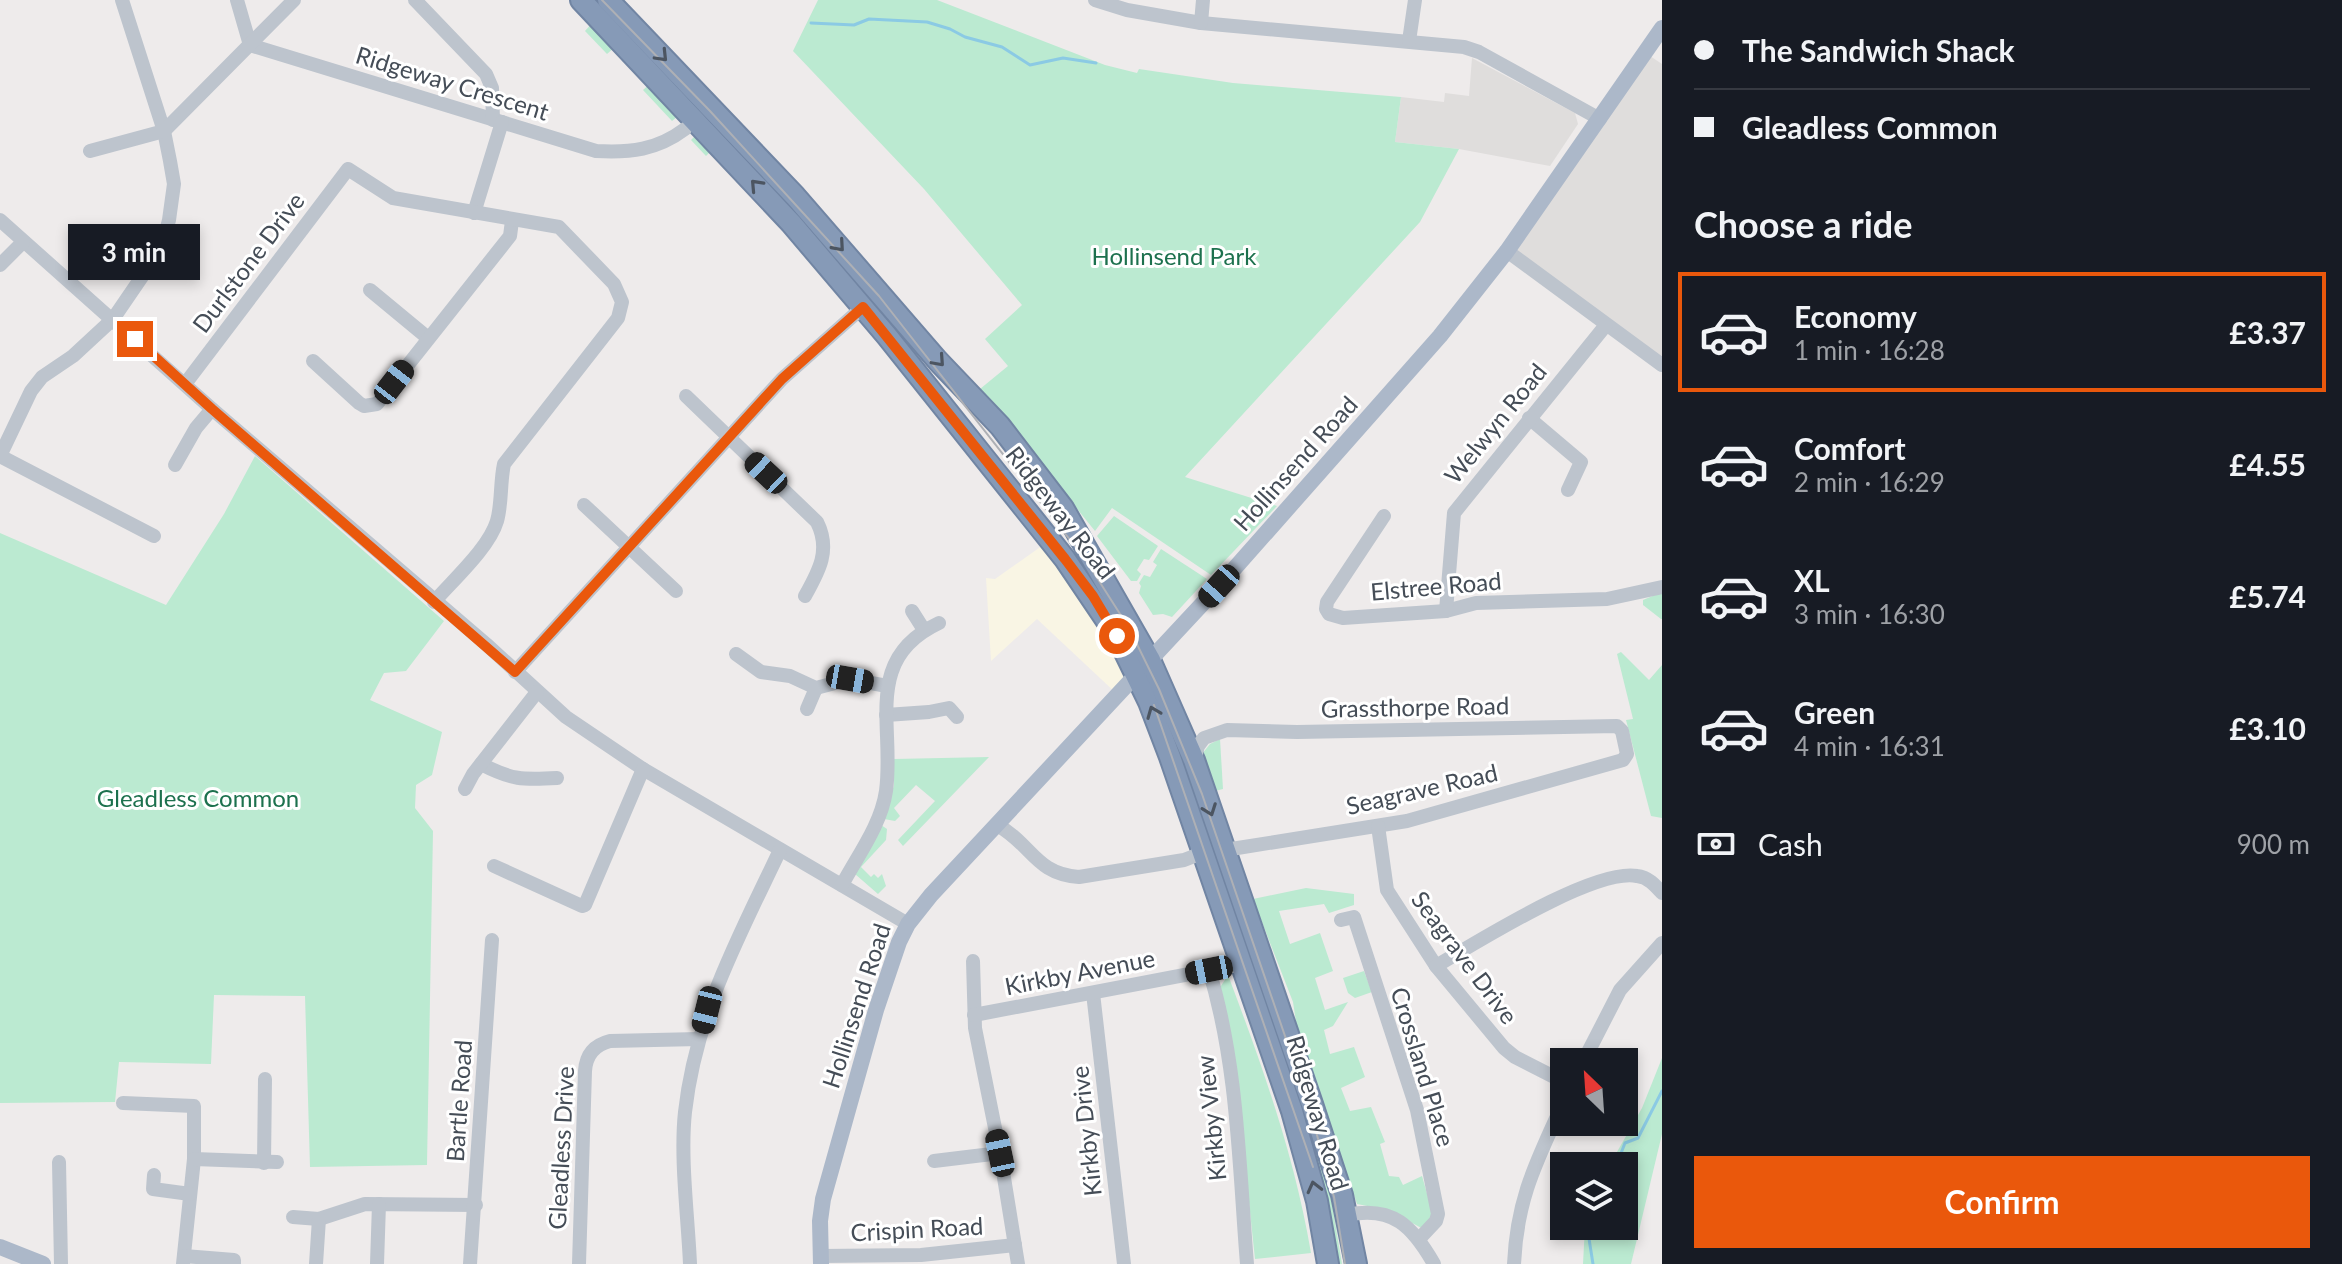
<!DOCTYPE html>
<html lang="en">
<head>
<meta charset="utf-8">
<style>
  body { margin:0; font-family:Lato,sans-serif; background:#20242c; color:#f1f3f6; height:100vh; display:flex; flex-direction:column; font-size:30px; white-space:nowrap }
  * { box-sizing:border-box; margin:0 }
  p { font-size:26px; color:#9ea1a6 }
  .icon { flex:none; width:44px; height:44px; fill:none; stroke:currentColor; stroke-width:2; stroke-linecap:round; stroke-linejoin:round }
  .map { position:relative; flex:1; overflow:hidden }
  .sheet { display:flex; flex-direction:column; background:#171b24; width:680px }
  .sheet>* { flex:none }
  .banner { display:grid; align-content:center; height:176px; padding:0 32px; background:#171b24 }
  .needle { width:52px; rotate:335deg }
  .tools { position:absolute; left:1550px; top:1048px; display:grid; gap:16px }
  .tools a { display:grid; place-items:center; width:88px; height:88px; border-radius:0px; background:#171b24; box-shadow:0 4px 12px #0003; font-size:40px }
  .end { position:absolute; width:36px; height:36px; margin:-18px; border:10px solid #ea580c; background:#fff; box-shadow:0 0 0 4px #fff }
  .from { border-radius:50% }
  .bubble { position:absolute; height:56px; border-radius:0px; background:#171b24; box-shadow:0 4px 12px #0003; font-size:26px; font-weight:700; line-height:56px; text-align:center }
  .car { position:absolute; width:24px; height:48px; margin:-24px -12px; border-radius:10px; box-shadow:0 0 6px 2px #0007; background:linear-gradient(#222 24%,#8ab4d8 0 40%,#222 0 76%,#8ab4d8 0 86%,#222 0) }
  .banner b { display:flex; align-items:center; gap:28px; height:76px; font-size:30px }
  .banner b+b { border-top:2px solid #363941 }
  .banner i { width:20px; height:20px; background:#f1f3f6 }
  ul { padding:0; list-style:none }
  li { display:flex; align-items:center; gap:24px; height:120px; margin:0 16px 12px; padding:0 16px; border:4px solid transparent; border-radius:0px }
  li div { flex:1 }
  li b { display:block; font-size:30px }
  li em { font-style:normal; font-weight:700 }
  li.selected { border-color:#ea580c }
  li>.icon { width:72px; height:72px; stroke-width:1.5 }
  h2 { padding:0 32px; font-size:36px; line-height:96px }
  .pay { display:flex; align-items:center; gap:20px; height:88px; padding:0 32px; font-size:30px }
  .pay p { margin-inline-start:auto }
  .action { display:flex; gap:16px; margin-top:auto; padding:16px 32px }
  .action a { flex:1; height:92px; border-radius:0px; background:#ea580c; color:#fff; font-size:32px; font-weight:700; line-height:92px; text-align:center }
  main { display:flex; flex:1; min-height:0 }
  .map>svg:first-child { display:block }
</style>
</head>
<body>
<main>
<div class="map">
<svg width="1662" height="1264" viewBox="0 0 1662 1264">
  <rect width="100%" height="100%" fill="#eeebeb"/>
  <!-- commercial -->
  <path fill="#f9f5e4" d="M 1063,539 L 1114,611 L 1143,667 L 1117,694 L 1037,619 L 991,661 L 986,578 L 995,579 L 1046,543 Z"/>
  <!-- education -->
  <g fill="#dfdddc">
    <path d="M 1644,52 L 1662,64 L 1662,366 L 1507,251 Z"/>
    <path d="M 1472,58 L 1575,113 L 1578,124 L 1550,166 L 1459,149 L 1395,142 L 1401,97 L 1444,102 L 1445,93 L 1469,96 Z"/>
  </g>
  <!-- green -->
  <g fill="#bbead1">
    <path d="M 818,0 L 937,0 L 1105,65 L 1137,73 L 1139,69 L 1233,83 L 1401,97 L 1395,142 L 1459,149 L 1420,222 L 1185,477 L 1277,506 L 1211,575 L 1112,508 L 1095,531 L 980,389 L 1008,366 L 985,339 L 1022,305 L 924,189 L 793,51 Z"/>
    <path d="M 593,22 L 616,46 L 607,54 L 585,31 Z"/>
    <path d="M 652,82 L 714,148 L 706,156 L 691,140 L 695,136 L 678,116 L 672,121 L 643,90 Z"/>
    <path d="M 255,456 L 444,621 L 406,671 L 384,673 L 370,700 L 442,732 L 432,775 L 416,785 L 415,808 L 433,831 L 427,1165 L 310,1167 L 305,996 L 214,995 L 211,1064 L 119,1062 L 115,1102 L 0,1103 L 0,533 L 166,605 L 224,514 Z"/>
    <path d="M 1114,516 L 1158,546 L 1149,560 L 1144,559 L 1137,570 L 1141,574 L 1137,581 L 1131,581 L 1097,536 Z"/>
    <path d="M 1161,549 L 1207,579 L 1172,617 L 1163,614 L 1153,615 L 1139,593 L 1141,586 L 1139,583 L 1144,575 L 1150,577 L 1157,565 L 1153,562 Z"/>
    <path d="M 1662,592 L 1662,619 L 1661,619 L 1643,605 L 1643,600 Z"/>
    <path d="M 1621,652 L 1649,680 L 1662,665 L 1662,818 L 1651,816 L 1626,720 L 1633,719 L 1617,654 Z"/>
    <path d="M 1220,739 L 1223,789 L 1215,791 L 1202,754 L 1210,744 Z"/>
    <path d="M 989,757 L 903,846 L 898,840 L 935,801 L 916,785 L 894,808 L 900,816 L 895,821 L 884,819 L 894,785 L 894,759 Z"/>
    <path d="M 881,825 L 887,829 L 886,840 L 861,867 L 871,877 L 874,874 L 878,878 L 882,874 L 886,886 L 878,894 L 855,874 Z"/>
    <path d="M 1229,886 L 1318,1152 L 1331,1198 L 1342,1264 L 1337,1264 L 1223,887 Z"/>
    <path d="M 1306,888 L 1354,894 L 1354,905 L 1329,913 L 1324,904 L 1279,911 L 1290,944 L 1320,933 L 1333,971 L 1315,978 L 1325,1010 L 1348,1002 L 1333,1026 L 1324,1030 L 1330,1054 L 1354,1047 L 1365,1077 L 1341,1088 L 1350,1111 L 1371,1107 L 1385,1142 L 1380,1144 L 1389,1176 L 1399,1177 L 1403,1185 L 1422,1176 L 1434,1218 L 1427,1231 L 1388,1210 L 1357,1204 L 1297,1028 L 1293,1002 L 1253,899 Z"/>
    <path d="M 1364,971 L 1372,992 L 1355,998 L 1348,993 L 1343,978 Z"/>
    <path d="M 1228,975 C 1262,1065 1295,1157 1311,1253 L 1255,1259 L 1248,1193 L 1219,989 Z"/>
    <path d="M 1662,1058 L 1662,1134 L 1631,1264 L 1583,1264 L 1585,1226 L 1624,1226 L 1624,1166 L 1609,1166 L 1642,1108 Z"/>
  </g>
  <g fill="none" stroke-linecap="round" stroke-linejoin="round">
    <!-- stream -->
    <g stroke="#8bcae4" stroke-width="3">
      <path d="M 811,23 L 854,25 L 869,19 L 927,22 L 950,29 L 965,37 L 1002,47 L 1030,65 L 1063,58 L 1096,63"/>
      <path d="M 1616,1166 L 1625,1143 L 1638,1138 L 1662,1091"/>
      <path d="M 1587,1226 L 1593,1264"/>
    </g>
    <!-- highway casing -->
    <g stroke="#7185a3" stroke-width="24">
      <g id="highway">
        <path d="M 581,0 L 791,223 L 887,336 L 1065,559 L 1117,636 L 1149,702 L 1170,757 L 1292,1111 L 1317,1201 L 1328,1264"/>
        <path d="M 608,0 L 795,196 L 938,361 L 1000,426 L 1063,508 L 1150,660 L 1194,760 L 1312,1104 L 1342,1195 L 1356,1264"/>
      </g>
    </g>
    <!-- minor -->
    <g stroke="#bdc4cd" stroke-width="14">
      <path d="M 122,0 L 164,131 L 170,161 L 174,184 L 169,220 L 164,239 L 152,262 L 113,319 L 73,356 L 42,377 L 31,391 L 0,456 L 154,536"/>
      <path d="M 237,0 L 250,45 L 596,151 C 630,153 657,150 685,129"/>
      <path d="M 415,0 L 486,74 L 492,88 L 493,120"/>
      <path d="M 1095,0 L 1127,10 L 1201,23 L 1464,47 L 1479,52 L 1600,119"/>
      <path d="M 1201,23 L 1203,0"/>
      <path d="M 1409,41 L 1415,0"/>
      <path d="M 90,151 L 164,131 L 294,0"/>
      <path d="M 474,213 L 502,122"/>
      <path d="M 0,220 L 212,409 L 486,644 L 566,717 L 643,769 L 908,924"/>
      <path d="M 1507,251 L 1662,365"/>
      <path d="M 0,265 L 23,242"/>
      <path d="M 370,290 L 428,338"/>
      <path d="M 313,361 L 359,403 L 364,406 L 377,404 L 510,236 L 512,221"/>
      <path d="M 185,384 L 348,169 L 393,198 L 559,227 L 614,284 L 622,302 L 618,318 L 504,464 C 500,482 502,504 497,521 C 489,548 453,580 434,602"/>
      <path d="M 686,396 L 817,522 C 831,550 819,571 805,596"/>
      <path d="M 1529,418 L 1581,462 L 1568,490"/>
      <path d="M 175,465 L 196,428 L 212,409"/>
      <path d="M 584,505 L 676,591"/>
      <path d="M 1384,516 L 1327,602 L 1326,609 L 1329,614 L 1343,618 L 1446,611 L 1476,603 L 1607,599 L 1662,587"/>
      <path d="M 912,611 L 924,630"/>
      <path d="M 1446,611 L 1454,513 L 1606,325"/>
      <path d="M 736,654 L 761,672 L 790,676 L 816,688 L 850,679 L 887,686"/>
      <path d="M 515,672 L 782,379 L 863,307"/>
      <path d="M 807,709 L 816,688"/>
      <path d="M 886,715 L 929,712 L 949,708 L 957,717"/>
      <path d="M 1194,760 L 1198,746 L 1204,738 L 1227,730 L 1297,732 L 1617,726 L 1622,731 L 1627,754 L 1623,760 L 1407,821 L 1225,850"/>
      <path d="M 481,764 C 512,780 522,780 557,778"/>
      <path d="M 465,789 L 473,774 L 537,692"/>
      <path d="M 997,825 C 1032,844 1035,874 1079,877 L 1184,860 L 1197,855 L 1200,844"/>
      <path d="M 1378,826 L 1387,890 L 1436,966 L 1504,1048 L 1515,1057 L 1564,1082"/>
      <path d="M 494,866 L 582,906 L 585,905 L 643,769"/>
      <path d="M 842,885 C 858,855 881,825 886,791 C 895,726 862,659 939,623"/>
      <path d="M 1341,920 L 1354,917 L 1417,1110 L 1438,1214 L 1436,1221 L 1420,1238"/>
      <path d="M 973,961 L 975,1028 L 1000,1153 L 1018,1264"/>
      <path d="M 1436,966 C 1476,943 1594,868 1637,876 C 1648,877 1655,885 1662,893"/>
      <path d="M 1209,970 C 1238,1065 1239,1166 1247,1264"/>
      <path d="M 1093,993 L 1124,1264"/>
      <path d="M 974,1015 L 1242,964"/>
      <path d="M 1583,1062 L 1620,990 L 1662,943"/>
      <path d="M 123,1103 L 194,1106 L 194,1159 L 183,1264"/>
      <path d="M 194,1159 L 277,1162"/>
      <path d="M 934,1161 L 1000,1153"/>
      <path d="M 59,1162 L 61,1264"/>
      <path d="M 264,1163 L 265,1079"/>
      <path d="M 154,1175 L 153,1189 L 190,1194"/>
      <path d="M 1347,1215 C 1393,1205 1413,1227 1434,1264"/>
      <path d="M 293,1217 L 319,1219 L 365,1204 L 476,1205"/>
      <path d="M 184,1256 L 234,1260 L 234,1264"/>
      <path d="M 821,1256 L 921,1255 L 1015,1245"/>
      <path d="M 316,1264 L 319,1219"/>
      <path d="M 377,1264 L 379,1204"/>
      <path d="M 470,1264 L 492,940"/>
      <path d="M 579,1264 L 585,1071 C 586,1055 594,1045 610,1041 L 699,1039"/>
      <path d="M 690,1264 C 688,1217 680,1158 685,1112 C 696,1014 739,937 780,850"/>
      <path d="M 1514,1264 C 1517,1197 1537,1161 1564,1101"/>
    </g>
    <!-- major -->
    <g stroke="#acb8c9" stroke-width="16">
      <path d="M 0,1247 L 43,1264"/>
      <path d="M 821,1264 L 820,1221 L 823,1199 L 876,1010 L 899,942 L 908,924 L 931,895 L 1219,586 L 1440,336 L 1507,251 L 1662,28"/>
    </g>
    <!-- highway -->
    <use href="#highway" stroke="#869ab7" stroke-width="20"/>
    <!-- tram -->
    <g stroke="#aeb0b5" stroke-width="2">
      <path d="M 602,0 L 710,111 L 879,296 L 1085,559 L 1129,628 L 1159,689 L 1202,794 L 1309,1106 L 1334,1197 L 1345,1264"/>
      <path d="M 1154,705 L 1313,1167"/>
    </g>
  </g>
  <!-- one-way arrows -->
  <defs><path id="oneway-chevron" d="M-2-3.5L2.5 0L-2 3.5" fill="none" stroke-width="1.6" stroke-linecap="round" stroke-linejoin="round" transform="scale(2)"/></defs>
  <g stroke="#4c5561">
    <use href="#oneway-chevron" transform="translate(662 56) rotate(46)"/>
    <use href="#oneway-chevron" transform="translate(756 185) rotate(-133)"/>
    <use href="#oneway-chevron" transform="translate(839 246) rotate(49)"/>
    <use href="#oneway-chevron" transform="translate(939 361) rotate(48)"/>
    <use href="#oneway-chevron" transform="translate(1153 712) rotate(-112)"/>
    <use href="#oneway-chevron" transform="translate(1210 810) rotate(70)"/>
    <use href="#oneway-chevron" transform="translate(1314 1187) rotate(-104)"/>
  </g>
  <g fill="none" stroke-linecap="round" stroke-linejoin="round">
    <!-- route -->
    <path stroke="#ea580c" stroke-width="10" d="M 135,339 L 212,409 L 515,672 L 782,379 L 863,307 L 1065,559 L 1093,596 L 1117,636"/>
  </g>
  <g text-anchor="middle" stroke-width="6" stroke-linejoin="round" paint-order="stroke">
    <!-- street labels -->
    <g font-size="24" fill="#454d57" stroke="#fff">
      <text transform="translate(452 84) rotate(17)" y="8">Ridgeway Crescent</text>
      <text transform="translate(249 263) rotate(-53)" y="8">Durlstone Drive</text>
      <text transform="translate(1496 424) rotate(-51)" y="8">Welwyn Road</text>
      <text transform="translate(1296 464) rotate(-48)" y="8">Hollinsend Road</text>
      <text transform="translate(1060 513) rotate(52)" y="8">Ridgeway Road</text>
      <text transform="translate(1436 587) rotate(-5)" y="8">Elstree Road</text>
      <text transform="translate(1415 708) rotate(-1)" y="8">Grassthorpe Road</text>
      <text transform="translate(1422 790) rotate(-13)" y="8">Seagrave Road</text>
      <text transform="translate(1464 958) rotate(53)" y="8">Seagrave Drive</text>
      <text transform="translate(1080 973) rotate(-11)" y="8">Kirkby Avenue</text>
      <text transform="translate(857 1006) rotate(-72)" y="8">Hollinsend Road</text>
      <text transform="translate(1422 1067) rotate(73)" y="8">Crossland Place</text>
      <text transform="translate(460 1101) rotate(-86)" y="8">Bartle Road</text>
      <text transform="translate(1317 1113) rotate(73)" y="8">Ridgeway Road</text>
      <text transform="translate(1212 1118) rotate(-96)" y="8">Kirkby View</text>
      <text transform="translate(1087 1131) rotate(-96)" y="8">Kirkby Drive</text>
      <text transform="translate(562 1148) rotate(-87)" y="8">Gleadless Drive</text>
      <text transform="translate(917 1230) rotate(-3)" y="8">Crispin Road</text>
    </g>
    <!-- park labels -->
    <g font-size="24" fill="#1d714e" stroke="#fff">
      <text x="1174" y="265">Hollinsend Park</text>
      <text x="198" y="807">Gleadless Common</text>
    </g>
  </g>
</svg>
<div class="tools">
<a><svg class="needle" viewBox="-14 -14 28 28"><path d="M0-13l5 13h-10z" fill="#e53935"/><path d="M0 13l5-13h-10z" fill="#9ea1a6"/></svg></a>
<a><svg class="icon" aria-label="layers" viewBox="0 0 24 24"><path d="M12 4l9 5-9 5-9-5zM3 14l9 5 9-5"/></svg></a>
</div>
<i class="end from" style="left:1117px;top:636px"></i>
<i class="end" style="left:135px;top:339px"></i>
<div class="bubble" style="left:68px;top:224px;width:132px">3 min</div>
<i class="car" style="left:394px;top:382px;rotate:38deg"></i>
<i class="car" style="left:766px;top:473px;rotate:313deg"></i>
<i class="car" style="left:1219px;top:586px;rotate:222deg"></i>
<i class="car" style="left:850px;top:679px;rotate:100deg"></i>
<i class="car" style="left:1209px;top:970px;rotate:259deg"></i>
<i class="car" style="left:707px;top:1010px;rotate:194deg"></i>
<i class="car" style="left:1000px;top:1153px;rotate:348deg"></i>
</div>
<section class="sheet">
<div class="banner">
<b><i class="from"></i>The Sandwich Shack</b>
<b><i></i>Gleadless Common</b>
</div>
<h2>Choose a ride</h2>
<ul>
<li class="selected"><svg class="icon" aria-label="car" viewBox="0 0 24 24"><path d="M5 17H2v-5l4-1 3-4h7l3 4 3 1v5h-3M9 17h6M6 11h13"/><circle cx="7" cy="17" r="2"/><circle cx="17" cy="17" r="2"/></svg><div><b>Economy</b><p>1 min · 16:28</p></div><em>£3.37</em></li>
<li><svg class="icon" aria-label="car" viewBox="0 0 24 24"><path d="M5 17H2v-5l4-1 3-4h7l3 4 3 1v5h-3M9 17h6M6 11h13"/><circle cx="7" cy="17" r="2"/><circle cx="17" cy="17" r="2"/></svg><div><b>Comfort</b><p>2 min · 16:29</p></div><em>£4.55</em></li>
<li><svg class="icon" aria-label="car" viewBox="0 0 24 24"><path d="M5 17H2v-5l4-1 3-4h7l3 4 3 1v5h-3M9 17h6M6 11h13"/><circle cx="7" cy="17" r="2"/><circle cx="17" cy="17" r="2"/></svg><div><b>XL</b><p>3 min · 16:30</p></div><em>£5.74</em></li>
<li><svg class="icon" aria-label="car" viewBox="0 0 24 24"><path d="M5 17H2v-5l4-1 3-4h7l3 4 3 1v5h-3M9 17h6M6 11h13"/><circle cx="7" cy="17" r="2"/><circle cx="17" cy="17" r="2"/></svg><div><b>Green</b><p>4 min · 16:31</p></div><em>£3.10</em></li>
</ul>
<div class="pay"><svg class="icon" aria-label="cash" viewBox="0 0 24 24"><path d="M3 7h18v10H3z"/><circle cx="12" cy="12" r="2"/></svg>Cash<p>900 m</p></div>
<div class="action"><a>Confirm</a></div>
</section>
</main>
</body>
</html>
